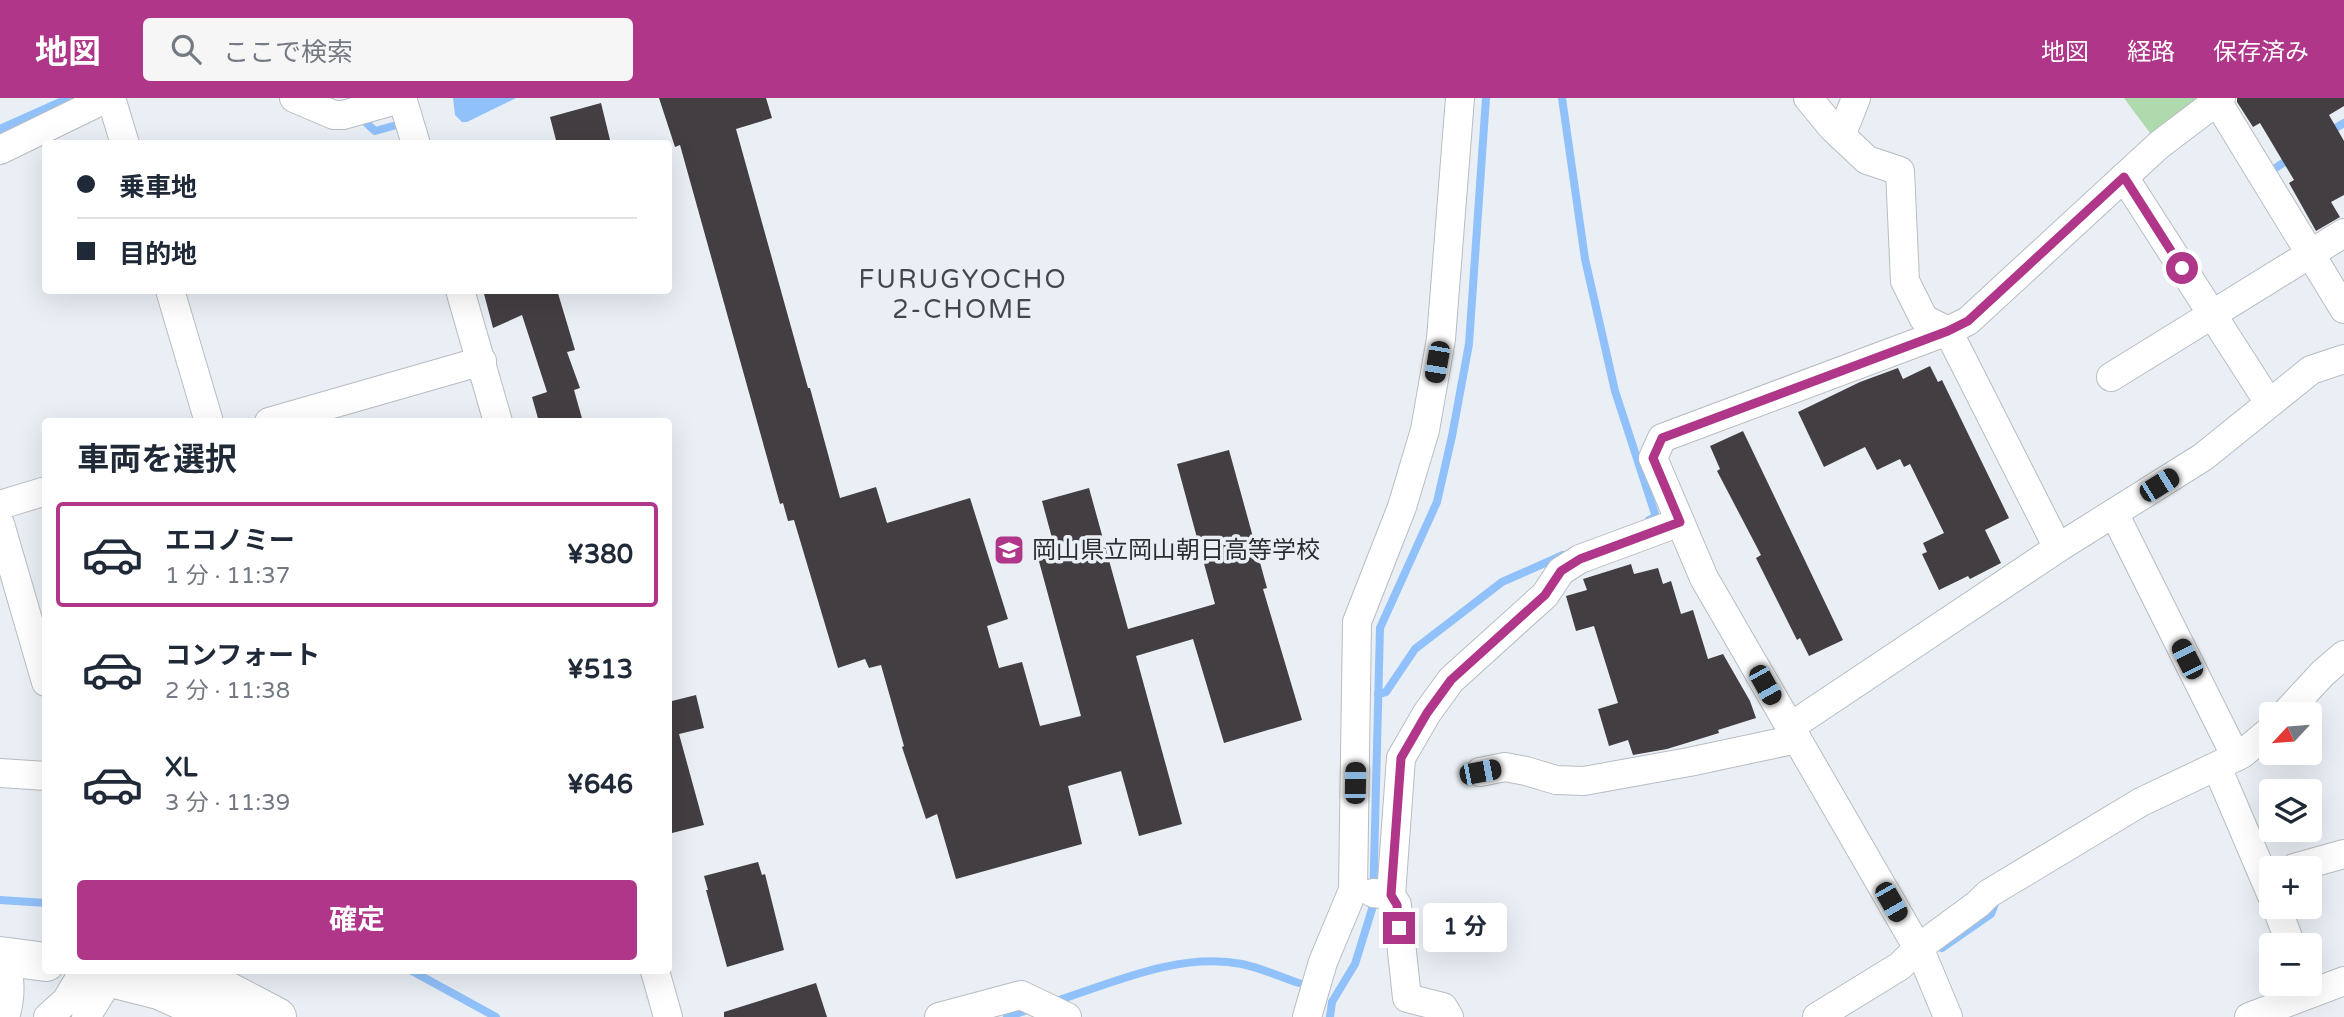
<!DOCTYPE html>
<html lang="ja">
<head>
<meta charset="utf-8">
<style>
  body { margin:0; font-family:"Varela Round","Noto Sans JP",sans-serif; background:#f6f6f7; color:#1f2937; height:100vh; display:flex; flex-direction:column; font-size:26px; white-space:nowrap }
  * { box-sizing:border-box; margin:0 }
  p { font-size:23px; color:#747a83 }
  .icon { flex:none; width:38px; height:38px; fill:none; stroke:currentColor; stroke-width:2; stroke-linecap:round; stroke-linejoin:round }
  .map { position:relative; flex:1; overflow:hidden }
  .side { position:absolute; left:42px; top:320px; width:630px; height:556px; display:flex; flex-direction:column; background:#fff; border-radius:7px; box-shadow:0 7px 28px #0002 }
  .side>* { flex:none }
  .top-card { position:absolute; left:42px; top:42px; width:630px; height:154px; border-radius:7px; box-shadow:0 7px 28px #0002; display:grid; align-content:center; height:154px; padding:0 35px; background:#fff }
  .needle { width:46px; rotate:244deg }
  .controls { position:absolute; left:2259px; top:604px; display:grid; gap:14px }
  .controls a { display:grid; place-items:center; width:63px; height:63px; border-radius:7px; background:#fff; box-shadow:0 7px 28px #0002; font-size:35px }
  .end { position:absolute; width:32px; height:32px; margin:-16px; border:9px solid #b03689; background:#fff; box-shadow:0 0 0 4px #fff }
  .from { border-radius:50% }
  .bubble { position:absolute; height:49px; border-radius:7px; background:#fff; box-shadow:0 7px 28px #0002; font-size:23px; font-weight:700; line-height:49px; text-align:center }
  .car { position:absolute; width:21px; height:42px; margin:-21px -10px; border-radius:9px; box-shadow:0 0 5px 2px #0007; background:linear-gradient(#222 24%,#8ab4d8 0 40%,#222 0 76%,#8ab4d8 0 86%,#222 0) }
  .top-card b { display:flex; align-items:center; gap:24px; height:66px; font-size:26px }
  .top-card b+b { border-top:2px solid #e0e1e3 }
  .top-card i { width:18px; height:18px; background:#1f2937 }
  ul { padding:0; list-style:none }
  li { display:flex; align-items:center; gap:21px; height:105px; margin:0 14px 10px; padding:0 21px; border:4px solid transparent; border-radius:7px }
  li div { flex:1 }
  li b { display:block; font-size:26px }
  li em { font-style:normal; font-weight:700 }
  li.on { border-color:#b03689 }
  li>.icon { width:63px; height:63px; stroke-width:1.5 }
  h2 { padding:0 35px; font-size:32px; line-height:84px }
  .primary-button { display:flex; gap:14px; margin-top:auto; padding:14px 35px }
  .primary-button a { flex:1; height:80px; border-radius:7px; background:#b03689; color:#fff; font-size:28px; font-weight:700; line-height:80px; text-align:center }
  header { display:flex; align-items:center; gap:42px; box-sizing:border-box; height:98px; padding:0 35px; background:#b03689; color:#fff }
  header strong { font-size:33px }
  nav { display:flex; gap:38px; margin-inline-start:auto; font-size:24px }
  .search { width:490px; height:63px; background:#f6f6f7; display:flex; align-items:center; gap:18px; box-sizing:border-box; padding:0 24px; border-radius:7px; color:#747a83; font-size:26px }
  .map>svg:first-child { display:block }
</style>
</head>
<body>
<header>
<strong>地図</strong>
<div class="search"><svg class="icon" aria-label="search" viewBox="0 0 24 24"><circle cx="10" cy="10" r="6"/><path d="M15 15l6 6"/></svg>ここで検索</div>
<nav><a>地図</a><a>経路</a><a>保存済み</a></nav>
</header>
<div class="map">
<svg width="2344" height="919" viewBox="0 0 2344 919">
  <rect width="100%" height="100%" fill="#e9eff5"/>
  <!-- green -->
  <path fill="#afdaad" d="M 2124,0 L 2204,0 L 2153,39 Z"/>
  <!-- water -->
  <path fill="#91c1fa" d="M 453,0 L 516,0 L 467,24 L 462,24 L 455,17 Z"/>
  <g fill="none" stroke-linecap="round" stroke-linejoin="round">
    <!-- stream -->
    <g stroke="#91c1fa" stroke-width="8">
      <path d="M 1562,0 L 1585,161 L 1615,293 L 1656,419 L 1649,422"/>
      <path d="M 359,18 L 375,33 L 393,28"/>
      <path d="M 0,31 L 69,0"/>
      <path d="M 2329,34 L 2344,25"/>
      <path d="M 2271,73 L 2292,59"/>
      <path d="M 1378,596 L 1386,594 L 1415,551 L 1502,484 L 1563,457"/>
      <path d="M 0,802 L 46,805"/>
      <path d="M 1942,850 L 1991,816 L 1996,803"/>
      <path d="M 412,873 L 496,919"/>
      <path d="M 1053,904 C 1113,885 1178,854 1242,866 C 1261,870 1281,879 1299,885"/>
      <path d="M 1007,919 L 1030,911"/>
      <path d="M 1330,919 L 1332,904 L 1355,866 L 1373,808 L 1380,530 L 1437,404 L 1452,338 L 1469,246 L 1486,0"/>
    </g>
  </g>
  <!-- building -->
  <g fill="#433e42">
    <path d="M 659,0 L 766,0 L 772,20 L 736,31 L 808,290 L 810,290 L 840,400 L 876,389 L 887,425 L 970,400 L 1008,521 L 987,528 L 999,570 L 1022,564 L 1040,628 L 1081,618 L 1034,445 L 1052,440 L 1042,403 L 1089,390 L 1128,531 L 1215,506 L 1177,366 L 1229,352 L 1267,490 L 1263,491 L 1302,622 L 1224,645 L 1193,541 L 1136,558 L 1182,726 L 1139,738 L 1121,673 L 1068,688 L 1082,746 L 956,781 L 937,716 L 926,721 L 902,649 L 904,648 L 881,567 L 869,570 L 865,561 L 838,570 L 794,422 L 788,423 L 783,405 L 780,406 L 680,47 L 675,49 Z"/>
    <path d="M 2237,0 L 2344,0 L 2344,8 L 2329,17 L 2344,43 L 2344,97 L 2331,104 L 2340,119 L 2316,133 L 2289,85 L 2294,82 L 2260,25 L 2253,29 L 2237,4 Z"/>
    <path d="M 601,5 L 611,46 L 557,46 L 550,19 Z"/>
    <path d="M 483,192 L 557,192 L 575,252 L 567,254 L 580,290 L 574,292 L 583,324 L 539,324 L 532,299 L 547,294 L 522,217 L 493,230 Z"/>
    <path d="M 1930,268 L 1938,284 L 1942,282 L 2009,420 L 1985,432 L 2001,465 L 1970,481 L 1968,478 L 1939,492 L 1922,456 L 1927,454 L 1923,445 L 1944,435 L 1910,366 L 1904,369 L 1900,361 L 1877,372 L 1865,349 L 1824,369 L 1798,314 L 1860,284 L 1898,270 L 1903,281 Z"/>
    <path d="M 1743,333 L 1843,542 L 1809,558 L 1800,540 L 1797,542 L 1756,460 L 1761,457 L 1717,373 L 1720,371 L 1710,348 Z"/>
    <path d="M 1631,466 L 1634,476 L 1658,470 L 1663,486 L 1671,483 L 1681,516 L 1693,512 L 1708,561 L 1723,556 L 1750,603 L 1756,620 L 1718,632 L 1719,635 L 1667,651 L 1633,657 L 1628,642 L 1609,648 L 1598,611 L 1618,605 L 1594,528 L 1576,533 L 1566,498 L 1587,492 L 1583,481 Z"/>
    <path d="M 696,597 L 704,630 L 679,636 L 704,727 L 668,736 L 668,604 Z"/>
    <path d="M 758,764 L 762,777 L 765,776 L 784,852 L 727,869 L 706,792 L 708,792 L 704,778 Z"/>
    <path d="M 816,885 L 827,919 L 724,919 L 724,914 Z"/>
  </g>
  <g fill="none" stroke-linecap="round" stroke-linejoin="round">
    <!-- minor casing -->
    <g stroke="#b7bdc3" stroke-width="30">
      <g id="minor">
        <path d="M 111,0 L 125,46"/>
        <path d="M 294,0 L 334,17 L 343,17 L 403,0"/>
        <path d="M 402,0 L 416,46"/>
        <path d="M 1808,0 L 1832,29 L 1867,62 L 1900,73 L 1905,183 L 1924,221 L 1948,233 L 2058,450"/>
        <path d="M 2217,3 L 2344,211"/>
        <path d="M 1841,38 L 1856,0"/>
        <path d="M 0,52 L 107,0"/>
        <path d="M 2124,79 L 2269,305"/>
        <path d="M 170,192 L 209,324"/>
        <path d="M 460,192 L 498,324"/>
        <path d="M 2111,279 L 2344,135"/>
        <path d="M 269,324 L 482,263"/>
        <path d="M 0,407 L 46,393"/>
        <path d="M 2114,415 L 2236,659"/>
        <path d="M 0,426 L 46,584"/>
        <path d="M 2285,616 L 2323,575 L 2344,557"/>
        <path d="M 1790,629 L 2058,450 L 2203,359 L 2311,272 L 2344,261"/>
        <path d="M 2217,669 L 2272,798"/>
        <path d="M 1480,674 L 1505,669 L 1526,673 L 1556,682 L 1584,683 L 1689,664 L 1797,641"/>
        <path d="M 0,675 L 46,678"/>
        <path d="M 2294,770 L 2344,756"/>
        <path d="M 1373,795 L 1391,797 L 1397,807 L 1407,900 L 1443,909 L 1449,919"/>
        <path d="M 1391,797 L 1401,660 L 1427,615 L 1451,582 L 1545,497 L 1561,473 L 1580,461 L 1680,424"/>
        <path d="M 2276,808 L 2291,847"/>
        <path d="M 655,873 L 668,919"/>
        <path d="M 5,919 C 12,897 10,880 5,858"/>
        <path d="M 48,919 L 66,903 L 84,873"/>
        <path d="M 86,919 L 110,880 L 111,873"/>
        <path d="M 939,919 L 1021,897 L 1067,919"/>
        <path d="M 1307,919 L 1323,864 L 1353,792 L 1357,524 L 1402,409 L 1425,332 L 1441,241 L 1460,0"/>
        <path d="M 1817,919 L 1900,868 L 1918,850 L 1978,806 L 1988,796 L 2141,704 L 2242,656 L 2272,631"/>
        <path d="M 1948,919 L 1923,859 L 1704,480 L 1653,360 L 1662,340 L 1948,233 L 1968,223 L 2159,47 L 2221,0"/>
        <path d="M 2249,919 L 2344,883"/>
      </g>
    </g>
    <!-- highway casing -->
    <g stroke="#b7bdc3" stroke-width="40">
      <g id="highway">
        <path d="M 0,858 L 46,864"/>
        <path d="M 84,873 L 159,892 L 219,919"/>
        <path d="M 189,873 L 277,919"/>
      </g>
    </g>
    <!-- minor -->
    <use href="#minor" stroke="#fff" stroke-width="28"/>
    <!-- highway -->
    <use href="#highway" stroke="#fff" stroke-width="38"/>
  </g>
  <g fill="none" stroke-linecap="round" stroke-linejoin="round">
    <!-- route -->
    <path stroke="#b03689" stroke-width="9" d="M 1399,830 L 1397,807 L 1391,797 L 1401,660 L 1427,615 L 1451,582 L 1545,497 L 1561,473 L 1580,461 L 1680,424 L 1653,360 L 1662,340 L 1948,233 L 1968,223 L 2124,79 L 2182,170"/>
  </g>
  <!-- icons -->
  <defs>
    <g id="school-square" transform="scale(1.575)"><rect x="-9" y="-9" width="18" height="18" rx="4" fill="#b03689" stroke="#e9eff5"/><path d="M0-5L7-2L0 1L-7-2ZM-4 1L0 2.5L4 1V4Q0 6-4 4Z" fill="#fff"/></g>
  </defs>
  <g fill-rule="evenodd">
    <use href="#school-square" x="1009" y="452"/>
  </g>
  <g text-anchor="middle" stroke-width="7" stroke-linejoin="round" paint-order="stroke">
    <!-- poi labels -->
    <g font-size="24" fill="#2b2d30" stroke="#e9eff5" text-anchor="start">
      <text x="1032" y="460">岡山県立岡山朝日高等学校</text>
    </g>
    <!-- neighbourhood labels -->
    <g font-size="26" letter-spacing="2" fill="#43484d" stroke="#e9eff5">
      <text x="963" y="190">FURUGYOCHO<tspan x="963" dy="30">2-CHOME</tspan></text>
    </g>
  </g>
</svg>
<div class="controls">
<a><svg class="needle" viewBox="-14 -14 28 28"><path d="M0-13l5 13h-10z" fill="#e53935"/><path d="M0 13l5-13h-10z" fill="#747a83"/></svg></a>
<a><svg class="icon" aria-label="layers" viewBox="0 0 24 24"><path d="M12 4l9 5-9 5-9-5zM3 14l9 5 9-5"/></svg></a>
<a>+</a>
<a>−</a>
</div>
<i class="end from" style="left:2182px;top:170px"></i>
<i class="end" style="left:1399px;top:830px"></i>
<div class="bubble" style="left:1423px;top:805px;width:84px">1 分</div>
<i class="car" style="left:1437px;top:264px;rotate:190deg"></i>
<i class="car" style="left:2159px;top:387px;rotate:58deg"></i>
<i class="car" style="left:2187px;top:561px;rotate:333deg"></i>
<i class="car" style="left:1765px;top:587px;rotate:151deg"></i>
<i class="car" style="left:1480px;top:674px;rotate:79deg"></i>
<i class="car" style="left:1355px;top:685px;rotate:1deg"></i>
<i class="car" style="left:1891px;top:804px;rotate:150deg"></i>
<div class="top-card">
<b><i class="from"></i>乗車地</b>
<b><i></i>目的地</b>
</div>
<section class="side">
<h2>車両を選択</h2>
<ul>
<li class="on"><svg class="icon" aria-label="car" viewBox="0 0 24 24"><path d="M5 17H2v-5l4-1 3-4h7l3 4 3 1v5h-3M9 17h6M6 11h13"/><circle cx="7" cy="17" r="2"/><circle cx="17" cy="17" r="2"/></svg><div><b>エコノミー</b><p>1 分 · 11:37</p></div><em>¥380</em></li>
<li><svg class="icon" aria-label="car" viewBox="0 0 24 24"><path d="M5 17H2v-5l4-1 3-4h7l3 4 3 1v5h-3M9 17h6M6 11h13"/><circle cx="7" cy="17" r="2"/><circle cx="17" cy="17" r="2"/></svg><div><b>コンフォート</b><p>2 分 · 11:38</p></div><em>¥513</em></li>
<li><svg class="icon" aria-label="car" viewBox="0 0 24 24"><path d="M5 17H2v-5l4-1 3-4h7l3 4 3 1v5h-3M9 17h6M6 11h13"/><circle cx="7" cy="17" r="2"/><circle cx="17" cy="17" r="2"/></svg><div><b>XL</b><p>3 分 · 11:39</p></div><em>¥646</em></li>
</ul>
<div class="primary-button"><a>確定</a></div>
</section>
</div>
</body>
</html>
